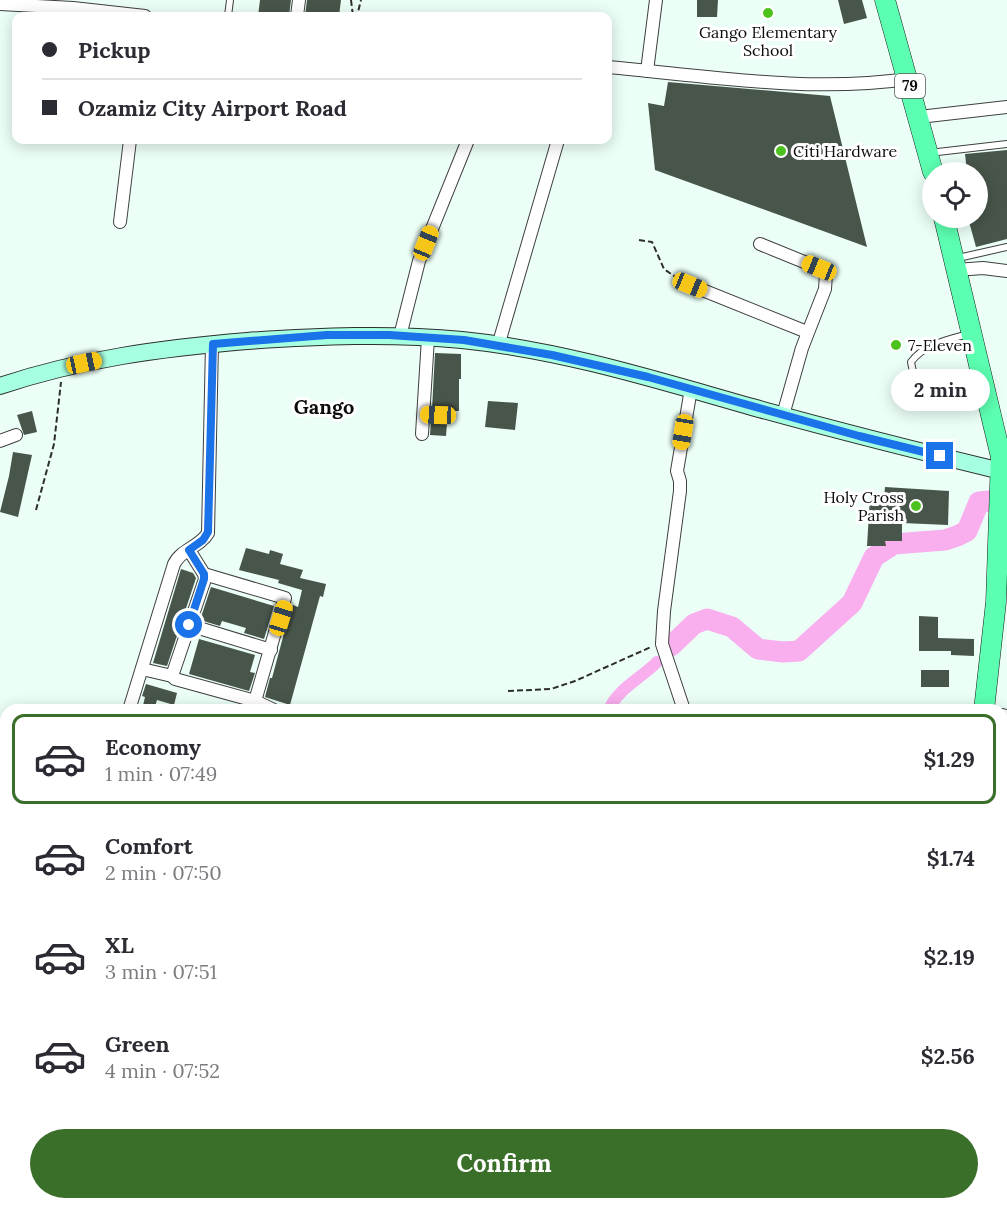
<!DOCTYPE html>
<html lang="en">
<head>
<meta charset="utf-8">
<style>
  body { margin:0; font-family:Lora,serif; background:#f2f2f3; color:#2b2b33; height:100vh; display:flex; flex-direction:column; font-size:22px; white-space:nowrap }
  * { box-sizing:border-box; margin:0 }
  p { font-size:20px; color:#7c7c81 }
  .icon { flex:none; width:33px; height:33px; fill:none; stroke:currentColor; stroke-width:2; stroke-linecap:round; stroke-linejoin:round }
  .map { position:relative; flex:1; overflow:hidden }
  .panel { position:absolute; left:0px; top:704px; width:1008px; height:506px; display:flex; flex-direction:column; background:#fff; border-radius:18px 18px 0 0; box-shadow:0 3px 15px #0003 }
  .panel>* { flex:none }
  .top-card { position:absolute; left:12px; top:12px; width:600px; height:132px; border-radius:12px; box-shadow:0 3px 15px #0003; display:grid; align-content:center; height:132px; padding:0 30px; background:#fff }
  .controls { position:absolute; left:922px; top:162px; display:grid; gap:12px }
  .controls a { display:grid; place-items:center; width:66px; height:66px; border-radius:50%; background:#fff; box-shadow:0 3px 15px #0003; font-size:30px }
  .end { position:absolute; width:27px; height:27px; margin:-14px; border:8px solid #1a73e8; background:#fff; box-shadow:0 0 0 3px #fff }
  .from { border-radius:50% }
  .bubble { position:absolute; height:42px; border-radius:21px; background:#fff; box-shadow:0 3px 15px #0003; font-size:20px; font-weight:700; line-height:42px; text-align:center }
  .car { position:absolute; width:18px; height:36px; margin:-18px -9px; border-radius:8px; box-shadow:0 0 4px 2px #0007; background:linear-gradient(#f5c518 24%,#345 0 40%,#f5c518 0 76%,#345 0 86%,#f5c518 0) }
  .top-card b { display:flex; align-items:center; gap:21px; height:57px; font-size:22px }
  .top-card b+b { border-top:2px solid #e1e1e2 }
  .top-card i { width:15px; height:15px; background:#2b2b33 }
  ul { padding:10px 0 0; list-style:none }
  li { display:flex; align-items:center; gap:18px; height:90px; margin:0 12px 9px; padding:0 18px; border:3px solid transparent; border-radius:12px }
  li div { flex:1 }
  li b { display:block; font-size:22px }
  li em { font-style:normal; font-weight:700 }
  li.active { border-color:#3a6f2a }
  li>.icon { width:54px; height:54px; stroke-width:1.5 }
  .primary-button { display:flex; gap:12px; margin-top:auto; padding:12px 30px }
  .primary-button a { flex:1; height:69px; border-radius:36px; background:#3a6f2a; color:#fff; font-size:24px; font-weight:700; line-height:69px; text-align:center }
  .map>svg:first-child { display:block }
</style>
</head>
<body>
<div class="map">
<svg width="1007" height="1208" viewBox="0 0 1007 1208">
  <rect width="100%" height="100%" fill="#ebfff7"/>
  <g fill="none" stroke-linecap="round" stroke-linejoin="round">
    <!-- canal -->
    <path stroke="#f9aeee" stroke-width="12" d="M 609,710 C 616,690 643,677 657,662"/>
    <!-- river -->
    <path stroke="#f9aeee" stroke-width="21" d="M 671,646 L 694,624 L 707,619 L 732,627 L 758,649 L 783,652 L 799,651 L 852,603 L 874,557 L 894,544 L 945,540 L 957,536 L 967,531 L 979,502 L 989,501"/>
  </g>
  <!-- building -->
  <g fill="#48554a">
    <path d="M 260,0 L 291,0 L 289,16 L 258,16 Z"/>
    <path d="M 307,0 L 341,0 L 339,16 L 305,16 Z"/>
    <path d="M 697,0 L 718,0 L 717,17 L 697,17 Z"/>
    <path d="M 838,0 L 862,0 L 867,18 L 844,24 Z"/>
    <path d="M 668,82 L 830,96 L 867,247 L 655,170 L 648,103 L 664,106 Z"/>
    <path d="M 1007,150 L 1007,239 L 976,247 L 968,218 L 978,218 L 978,172 L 967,172 L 965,154 Z"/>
    <path d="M 435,353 L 461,354 L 461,379 L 459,379 L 459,411 L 448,411 L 446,436 L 430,435 L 431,420 L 440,420 L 443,415 L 440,410 L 432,409 Z"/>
    <path d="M 488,401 L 518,403 L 515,430 L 485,427 Z"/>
    <path d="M 32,411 L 37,432 L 24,435 L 17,415 Z"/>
    <path d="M 13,452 L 32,455 L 18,517 L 0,512 L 9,476 Z"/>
    <path d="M 885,487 L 949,491 L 948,525 L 902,523 L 902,541 L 885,541 L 886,546 L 867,546 L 870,497 L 884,497 Z"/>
    <path d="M 246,548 L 269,554 L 270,550 L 283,554 L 280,564 L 303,570 L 300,578 L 326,584 L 323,597 L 320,596 L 290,705 L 265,697 L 270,678 L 272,678 L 290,611 L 291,611 L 293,605 L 298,607 L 302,590 L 278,583 L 279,580 L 239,570 Z"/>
    <path d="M 181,569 L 193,573 L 196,578 L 167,666 L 153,663 Z"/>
    <path d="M 211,587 L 274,606 L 264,639 L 244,633 L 246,628 L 222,621 L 220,626 L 200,620 Z"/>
    <path d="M 919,616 L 938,617 L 938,638 L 974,639 L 974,656 L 951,655 L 951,651 L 919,651 Z"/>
    <path d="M 199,639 L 255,655 L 250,672 L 255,673 L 249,691 L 189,674 Z"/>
    <rect x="921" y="670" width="28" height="17"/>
    <path d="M 146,684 L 177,693 L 174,705 L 157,700 L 154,710 L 142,710 L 145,697 L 142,696 Z"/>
  </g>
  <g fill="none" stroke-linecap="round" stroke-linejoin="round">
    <!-- lane casing -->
    <g stroke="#3f3f3f" stroke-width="8">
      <g id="lane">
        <path d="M 228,16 L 230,0"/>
        <path d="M 929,153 L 1007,144"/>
        <path d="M 958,258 L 1007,247"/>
        <path d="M 968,334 C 947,340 924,344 911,362 L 913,372 L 922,377 L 979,376"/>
        <path d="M 424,414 L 438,415"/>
        <path d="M 1002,712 L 1007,713"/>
      </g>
    </g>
    <!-- street casing -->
    <g stroke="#3f3f3f" stroke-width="14">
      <g id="street">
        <path d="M 0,4 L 73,8 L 145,16"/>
        <path d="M 297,16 L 299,0"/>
        <path d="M 608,67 C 708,76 808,93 908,79"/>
        <path d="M 647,71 L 656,0"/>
        <path d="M 919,117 L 1007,107"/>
        <path d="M 120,222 L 130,140"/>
        <path d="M 760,244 L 819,268 L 826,274 L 825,289 L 802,348 L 783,415"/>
        <path d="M 956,270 L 983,268 L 1007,271"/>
        <path d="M 690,285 L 807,332"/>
        <path d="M 400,336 L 419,261 L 468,140"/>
        <path d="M 498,346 L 558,140"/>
        <path d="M 422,434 L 428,338"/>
        <path d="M 0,441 L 16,435"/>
        <path d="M 189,550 L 204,574 L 205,579 L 172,676 L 175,679 L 255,701 L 285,598 L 204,574"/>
        <path d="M 189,625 L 271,650"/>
        <path d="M 142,669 L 172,676"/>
        <path d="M 255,701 L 274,710"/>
        <path d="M 129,710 L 174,564 C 181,549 200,547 208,533 L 212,344"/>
        <path d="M 684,710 L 662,644 L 664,611 L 680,491 L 680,481 L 677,471 L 691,389"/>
      </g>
    </g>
    <!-- secondary casing -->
    <g stroke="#2e2e2e" stroke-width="18">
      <path id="secondary" d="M 0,386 C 80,359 163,348 247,341 C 319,336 390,333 462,340 C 561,350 657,380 752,407 C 835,430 918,451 1001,471"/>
    </g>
    <!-- primary casing -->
    <g stroke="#1d1d1d" stroke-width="21">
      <g id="primary">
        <path d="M 885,0 L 933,172"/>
        <path d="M 944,218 L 1001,457 L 996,602 L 984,710"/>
        <path d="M 917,1208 L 917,1203"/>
      </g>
    </g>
    <!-- path -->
    <g stroke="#2e2e2e" stroke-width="2" stroke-dasharray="6 3" stroke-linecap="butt">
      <path d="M 351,0 L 353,16"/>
      <path d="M 352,16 L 358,12 L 361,0"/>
      <path d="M 639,240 L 652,242 L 664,269 L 680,280"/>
      <path d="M 36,510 L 54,444 L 61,382"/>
      <path d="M 508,691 L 551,689 L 575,681 L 651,647"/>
    </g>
    <!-- lane -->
    <use href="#lane" stroke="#fff" stroke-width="6"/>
    <!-- street -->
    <use href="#street" stroke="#fff" stroke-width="12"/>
    <!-- secondary -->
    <use href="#secondary" stroke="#a6ffe0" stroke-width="16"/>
    <!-- primary -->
    <use href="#primary" stroke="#5cffb1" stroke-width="20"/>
  </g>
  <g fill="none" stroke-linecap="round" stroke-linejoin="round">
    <!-- route -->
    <path stroke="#1a73e8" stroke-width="8" d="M 189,625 L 204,579 L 204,574 L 189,550 L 203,540 L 208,532 L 213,344 L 327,335 L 389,335 L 464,340 L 552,355 L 648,377 L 859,436 L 940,456"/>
  </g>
  <!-- markers -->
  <g fill="#4dc21f" stroke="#fff" stroke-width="2">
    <circle cx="768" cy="13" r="6"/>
    <circle cx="781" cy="151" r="6"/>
    <circle cx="896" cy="345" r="6"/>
    <circle cx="916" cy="506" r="6"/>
  </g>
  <g text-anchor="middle" stroke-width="6" stroke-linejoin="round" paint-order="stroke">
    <!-- shield labels -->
    <rect fill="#fff" stroke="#555" stroke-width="1.5" x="895" y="74" width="30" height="24" rx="4.5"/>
    <g font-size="15" font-weight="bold" fill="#0c0c0c">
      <text x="910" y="91">79</text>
    </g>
    <!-- poi labels -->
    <g font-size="16" fill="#0c0c0c" stroke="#fff" text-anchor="start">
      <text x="768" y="38" text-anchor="middle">Gango Elementary<tspan x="768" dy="18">School</tspan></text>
      <text x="793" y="157">Citi Hardware</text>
      <text x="908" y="351">7-Eleven</text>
      <text x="904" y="503" text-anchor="end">Holy Cross<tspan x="904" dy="18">Parish</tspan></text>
    </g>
    <!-- quarter labels -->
    <g font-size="20" font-weight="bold" fill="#0c0c0c" stroke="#fff">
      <text x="324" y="414">Gango</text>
    </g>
  </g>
</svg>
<div class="controls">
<a><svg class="icon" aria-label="locate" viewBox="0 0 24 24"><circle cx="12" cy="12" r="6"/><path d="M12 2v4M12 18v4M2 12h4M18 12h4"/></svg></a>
</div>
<i class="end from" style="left:189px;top:625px"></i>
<i class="end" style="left:940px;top:456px"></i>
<div class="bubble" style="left:891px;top:369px;width:99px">2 min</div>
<i class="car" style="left:426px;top:243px;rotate:22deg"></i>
<i class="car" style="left:819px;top:268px;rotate:292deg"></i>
<i class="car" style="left:690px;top:285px;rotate:112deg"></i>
<i class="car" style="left:84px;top:363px;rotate:78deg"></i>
<i class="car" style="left:438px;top:415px;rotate:272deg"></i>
<i class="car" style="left:683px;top:432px;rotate:189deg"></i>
<i class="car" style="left:281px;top:618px;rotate:17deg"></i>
<div class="top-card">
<b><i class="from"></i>Pickup</b>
<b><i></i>Ozamiz City Airport Road</b>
</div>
<section class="panel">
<ul>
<li class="active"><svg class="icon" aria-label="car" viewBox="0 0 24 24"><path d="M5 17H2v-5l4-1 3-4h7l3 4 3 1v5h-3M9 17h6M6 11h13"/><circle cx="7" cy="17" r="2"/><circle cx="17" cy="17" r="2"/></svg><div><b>Economy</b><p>1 min · 07:49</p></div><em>$1.29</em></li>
<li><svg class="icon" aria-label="car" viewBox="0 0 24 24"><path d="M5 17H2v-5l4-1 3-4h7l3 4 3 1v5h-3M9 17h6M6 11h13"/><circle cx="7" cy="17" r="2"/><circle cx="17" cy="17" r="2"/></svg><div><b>Comfort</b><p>2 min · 07:50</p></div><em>$1.74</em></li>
<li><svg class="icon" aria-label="car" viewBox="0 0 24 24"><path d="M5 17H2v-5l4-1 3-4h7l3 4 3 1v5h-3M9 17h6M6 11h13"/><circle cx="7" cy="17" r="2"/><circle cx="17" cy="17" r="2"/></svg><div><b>XL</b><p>3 min · 07:51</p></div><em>$2.19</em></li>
<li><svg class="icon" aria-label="car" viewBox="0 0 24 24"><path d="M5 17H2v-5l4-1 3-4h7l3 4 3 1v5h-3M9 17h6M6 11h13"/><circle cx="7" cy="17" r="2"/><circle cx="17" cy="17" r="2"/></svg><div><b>Green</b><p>4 min · 07:52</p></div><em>$2.56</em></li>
</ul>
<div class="primary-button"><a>Confirm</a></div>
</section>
</div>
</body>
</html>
